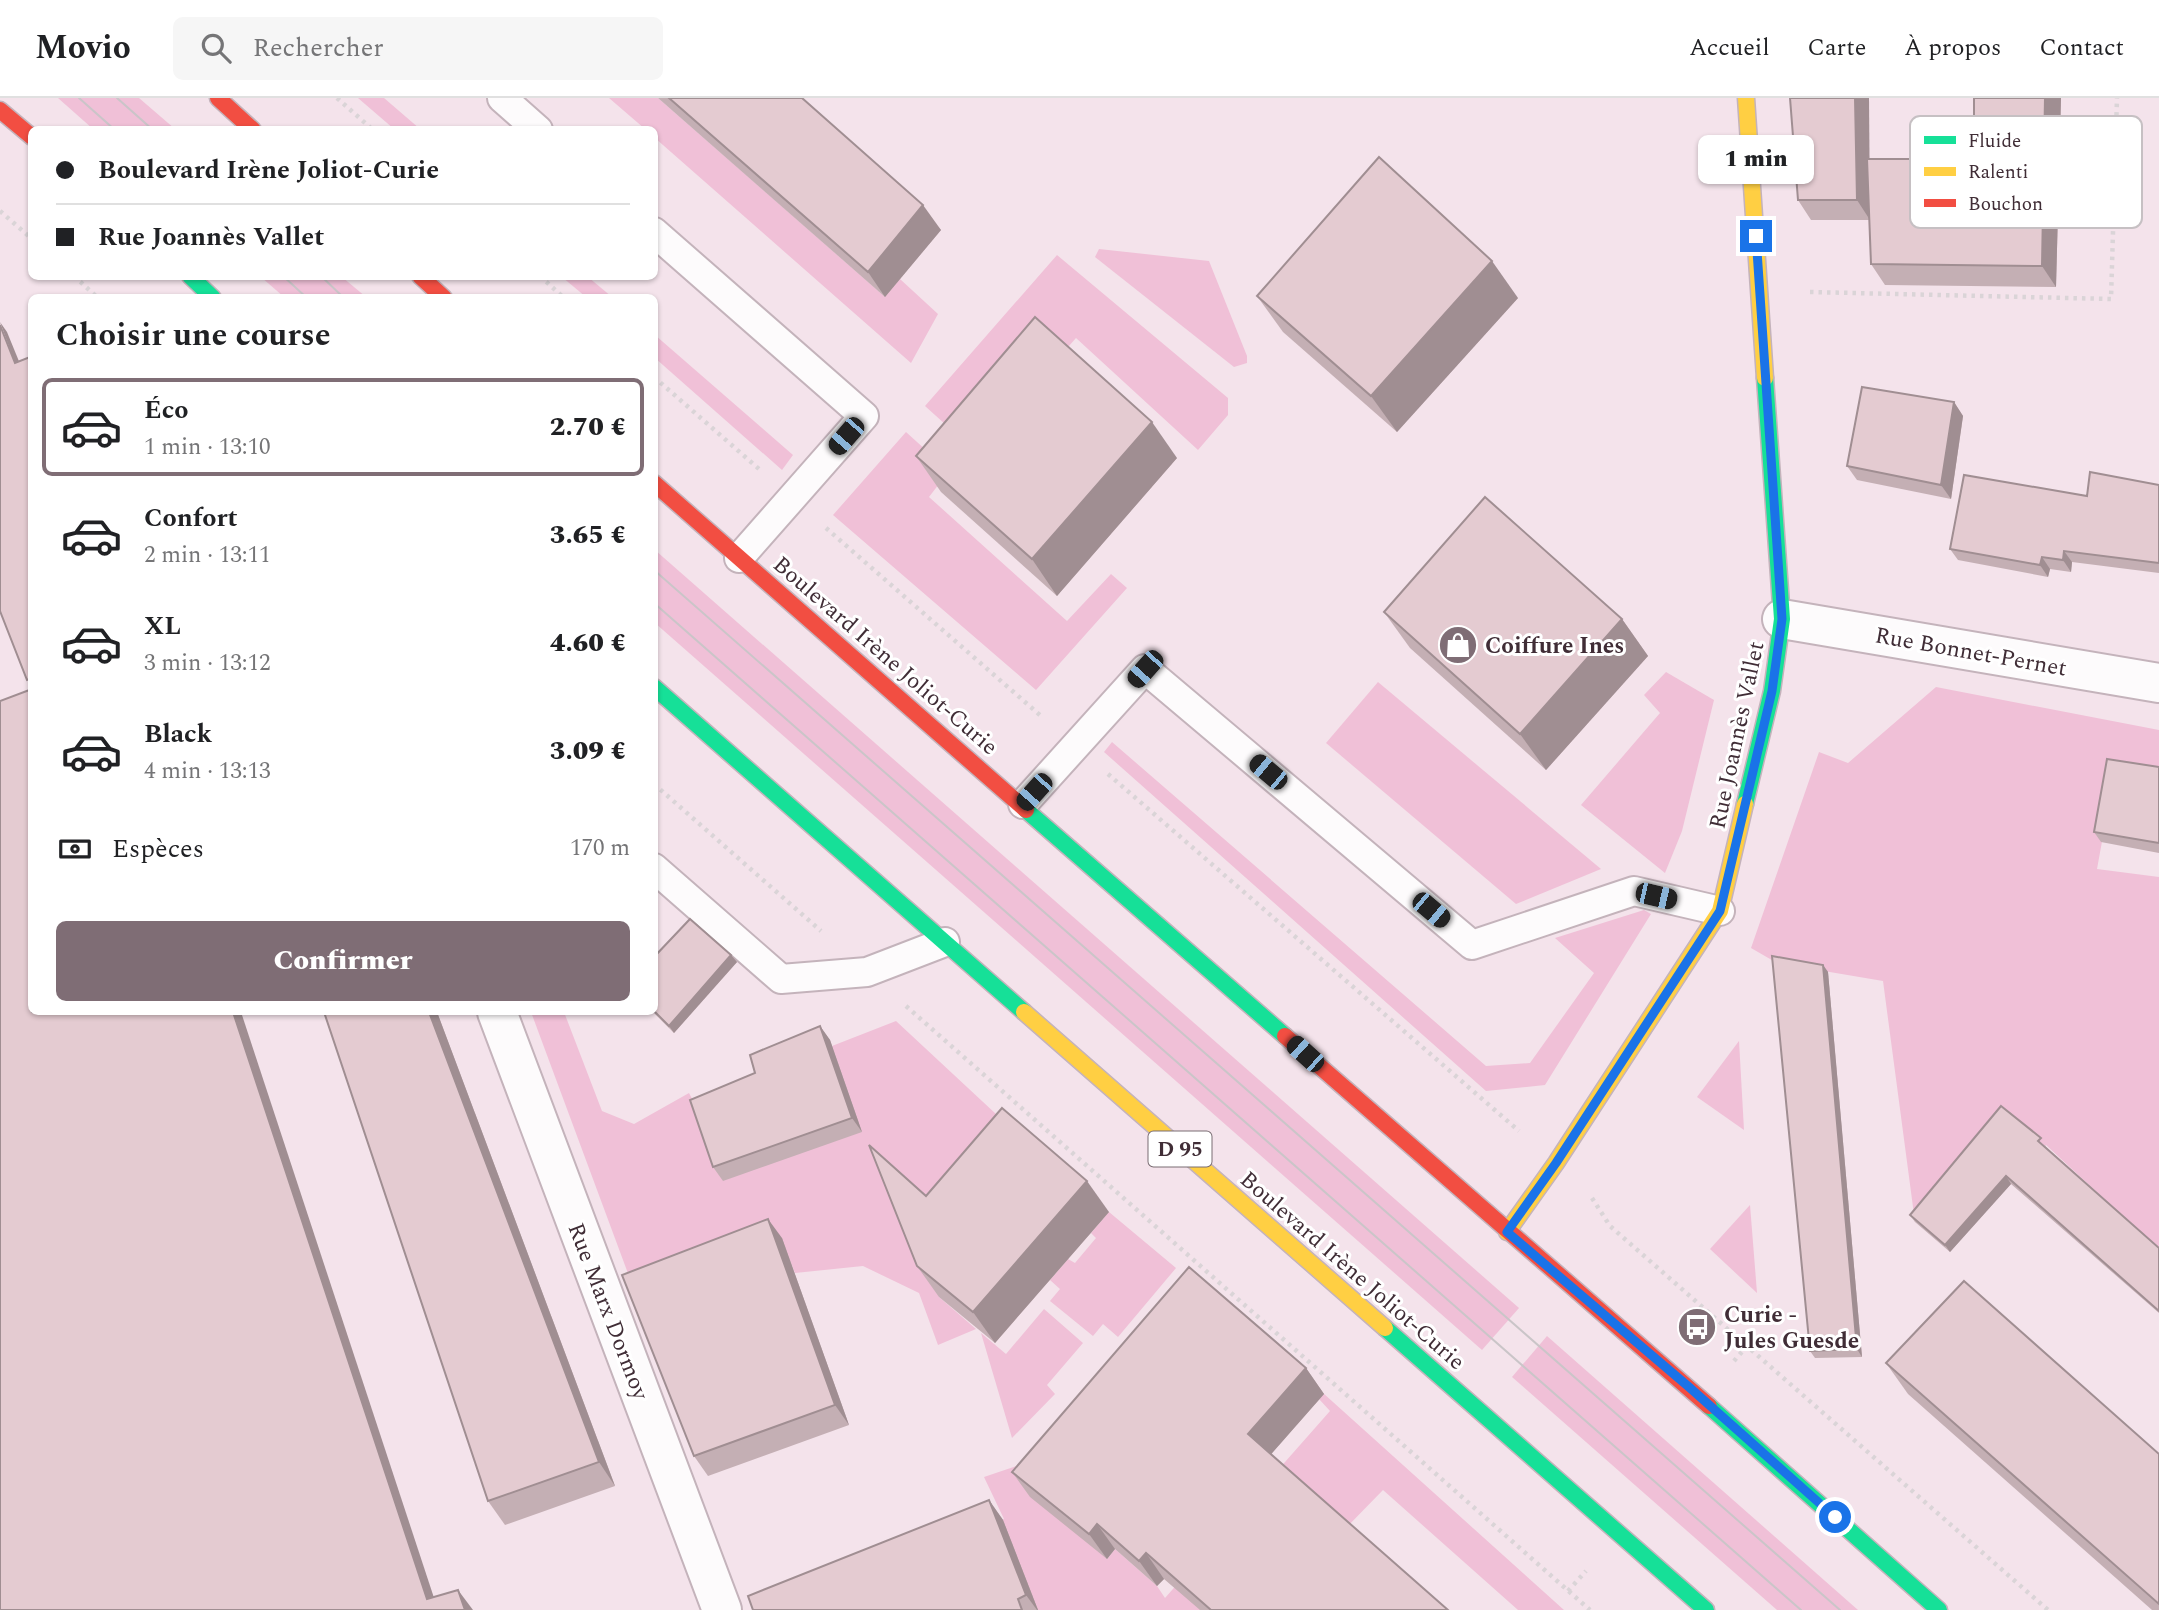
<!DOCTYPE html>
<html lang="fr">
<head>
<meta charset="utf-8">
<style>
  body { margin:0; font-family:Spectral,serif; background:#f6f6f6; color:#202124; height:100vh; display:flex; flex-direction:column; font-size:26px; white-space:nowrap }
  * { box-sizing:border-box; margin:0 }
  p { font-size:23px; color:#757577 }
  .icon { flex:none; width:38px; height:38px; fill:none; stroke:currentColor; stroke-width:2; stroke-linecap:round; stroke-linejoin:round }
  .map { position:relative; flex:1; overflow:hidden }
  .sheet { position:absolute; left:28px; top:196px; width:630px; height:721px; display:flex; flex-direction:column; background:#fff; border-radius:10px; box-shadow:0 2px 5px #0004 }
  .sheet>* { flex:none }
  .top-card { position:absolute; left:28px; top:28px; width:630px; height:154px; border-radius:10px; box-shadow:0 2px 5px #0004; display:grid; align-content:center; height:154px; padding:0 28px; background:#fff }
  .end { position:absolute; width:32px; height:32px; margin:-16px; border:9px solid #1a73e8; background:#fff; box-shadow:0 0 0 4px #fff }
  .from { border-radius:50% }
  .bubble { position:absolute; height:49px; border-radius:10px; background:#fff; box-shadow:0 2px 5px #0004; font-size:23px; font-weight:800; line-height:49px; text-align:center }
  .car { position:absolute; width:21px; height:42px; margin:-21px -10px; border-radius:9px; box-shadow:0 0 5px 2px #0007; background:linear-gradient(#222 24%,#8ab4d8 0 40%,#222 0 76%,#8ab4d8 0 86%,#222 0) }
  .top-card b { display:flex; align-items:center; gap:24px; height:66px; font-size:26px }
  .top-card b+b { border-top:2px solid #e0e0e0 }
  .top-card i { width:18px; height:18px; background:#202124 }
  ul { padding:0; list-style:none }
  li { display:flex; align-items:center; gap:21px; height:98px; margin:0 14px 10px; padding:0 14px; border:4px solid transparent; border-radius:10px }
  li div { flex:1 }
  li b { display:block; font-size:26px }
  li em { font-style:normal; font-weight:800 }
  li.selected { border-color:#7f6d75 }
  li>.icon { width:63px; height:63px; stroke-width:1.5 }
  h2 { padding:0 28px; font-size:32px; line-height:84px }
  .pay { display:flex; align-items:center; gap:18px; height:77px; padding:0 28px; font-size:26px }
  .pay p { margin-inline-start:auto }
  .action { display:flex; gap:14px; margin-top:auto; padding:14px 28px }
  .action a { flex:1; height:80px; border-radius:10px; background:#7f6d75; color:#fff; font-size:28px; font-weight:800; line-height:80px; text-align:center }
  header { display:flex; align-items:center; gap:42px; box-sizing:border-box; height:98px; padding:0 35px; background:#fff; border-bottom:2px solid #e0e0e0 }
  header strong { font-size:33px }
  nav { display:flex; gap:38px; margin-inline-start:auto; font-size:24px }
  .search { width:490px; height:63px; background:#f6f6f6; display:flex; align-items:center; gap:18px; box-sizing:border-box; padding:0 24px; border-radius:10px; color:#757577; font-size:26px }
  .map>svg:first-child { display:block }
</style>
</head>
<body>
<header>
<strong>Movio</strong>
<div class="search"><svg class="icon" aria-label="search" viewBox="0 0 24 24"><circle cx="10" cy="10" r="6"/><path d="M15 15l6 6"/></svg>Rechercher</div>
<nav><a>Accueil</a><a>Carte</a><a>À propos</a><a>Contact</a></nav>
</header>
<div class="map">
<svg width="2159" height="1512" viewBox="0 0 2159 1512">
  <rect width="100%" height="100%" fill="#f4e3eb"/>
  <!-- green -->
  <g fill="#f0c0d7">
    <path d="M 58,0 L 139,0 L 175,31 L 93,31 Z"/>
    <path d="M 358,0 L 384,0 L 420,31 L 394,31 Z"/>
    <path d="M 609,0 L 658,0 L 884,198 L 900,181 L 938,216 L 911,265 L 655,40 L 654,32 L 645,31 Z"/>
    <path d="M 1099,151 L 1209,163 L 1247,258 L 1247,265 L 1234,269 L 1095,159 Z"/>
    <path d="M 1057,157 L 1228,300 L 1228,317 L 1198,352 L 1076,240 L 976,354 L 925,308 Z"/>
    <path d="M 261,179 L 342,179 L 366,199 L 284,199 Z"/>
    <path d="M 562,179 L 588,179 L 612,199 L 586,199 Z"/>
    <path d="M 655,237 L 793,357 L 782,372 L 655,260 Z"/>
    <path d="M 906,334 L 949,373 L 929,399 L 1067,523 L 1111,476 L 1127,490 L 1036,592 L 833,417 Z"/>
    <path d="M 655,452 L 1519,1210 L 1482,1252 L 655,525 Z"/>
    <path d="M 1666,574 L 1714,602 L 1682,733 L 1665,775 L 1581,707 L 1660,615 L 1644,597 Z"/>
    <path d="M 1378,584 L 1601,771 L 1516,806 L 1326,645 Z"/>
    <path d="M 1936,589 L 2159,632 L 2159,678 L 2115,672 L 2097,771 L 2159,779 L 2159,1152 L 2046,1047 L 1915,1124 L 1883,883 L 1777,865 L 1751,850 L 1819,654 L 1848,665 Z"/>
    <path d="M 1112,644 L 1486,968 L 1530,965 L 1594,875 L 1555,840 L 1644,812 L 1651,816 L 1545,987 L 1486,993 L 1104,654 Z"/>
    <path d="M 531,914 L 564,914 L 602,1013 L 634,1026 L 689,995 L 700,1016 L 861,1034 L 832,948 L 896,923 L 1024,1042 L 939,1199 L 976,1231 L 938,1247 L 919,1195 L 863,1168 L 795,1175 L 781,1141 L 636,1197 Z"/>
    <path d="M 1739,943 L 1744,1032 L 1697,999 Z"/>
    <path d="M 1750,1107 L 1757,1195 L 1710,1151 Z"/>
    <path d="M 1109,1114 L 1176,1170 L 1118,1239 L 1103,1226 L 1093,1238 L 1050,1203 L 1060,1191 L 1050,1182 L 1068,1161 L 1075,1165 L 1096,1140 L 1091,1135 Z"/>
    <path d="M 1044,1211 L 1083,1245 L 1047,1287 L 1055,1296 L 1012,1340 L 981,1235 L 1006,1256 Z"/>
    <path d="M 1547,1238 L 1858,1512 L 1777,1512 L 1512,1279 Z"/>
    <path d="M 1323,1295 L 1564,1512 L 1518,1512 L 1383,1392 L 1344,1432 L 1236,1512 L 1038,1512 L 982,1430 L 1004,1421 L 984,1379 L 1031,1363 L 1107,1461 L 1115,1451 L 1157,1488 L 1165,1500 L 1330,1313 L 1319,1301 Z"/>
  </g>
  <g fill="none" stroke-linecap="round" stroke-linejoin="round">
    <!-- lane casing -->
    <g stroke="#c4b3bb" stroke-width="32">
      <g id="lane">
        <path d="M 502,0 L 538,32"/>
        <path d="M 654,134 L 864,318 L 739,460"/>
        <path d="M 1023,706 L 1145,571 L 1472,847 L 1634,793 L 1720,813"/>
        <path d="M 654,770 L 781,881 L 867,874 L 945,844"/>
      </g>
    </g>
    <!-- street casing -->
    <g stroke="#c4b3bb" stroke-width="42">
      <g id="street">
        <path d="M 1782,521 L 2159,585"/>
        <path d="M 497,914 L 722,1512"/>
      </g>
    </g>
    <!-- fast casing -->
    <g stroke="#c4b3bb" stroke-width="19">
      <g id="fast">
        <path d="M 190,178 L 213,200"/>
        <path d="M 654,589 L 1024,914"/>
        <path d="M 1745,706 L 1772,593 L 1782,521 L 1765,280"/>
        <path d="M 1026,712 L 1285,938"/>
        <path d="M 1385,1230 L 1706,1512"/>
        <path d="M 1709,1308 L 1939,1512"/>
      </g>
    </g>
    <!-- slow casing -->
    <g stroke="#c4b3bb" stroke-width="19">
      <g id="slow">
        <path d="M 1746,0 L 1765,280"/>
        <path d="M 1024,914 L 1385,1230"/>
        <path d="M 1507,1134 L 1556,1065 L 1720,813 L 1745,706"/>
      </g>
    </g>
    <!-- jam casing -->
    <g stroke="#c4b3bb" stroke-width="19">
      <g id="jam">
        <path d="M 218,0 L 253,32"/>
        <path d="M 0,12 L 32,39"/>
        <path d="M 420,178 L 444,200"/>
        <path d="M 654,385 L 1026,712"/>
        <path d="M 1285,938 L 1709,1308"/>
      </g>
    </g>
    <!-- path -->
    <g stroke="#dad4d7" stroke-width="4.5" stroke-dasharray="3.5 5" stroke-linecap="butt">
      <path d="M 337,0 L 373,32"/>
      <path d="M 0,113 L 32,141"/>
      <path d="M 74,178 L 98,200"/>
      <path d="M 540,178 L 564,200"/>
      <path d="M 1810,194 L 2111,201 L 2117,0"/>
      <path d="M 654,279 L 759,371"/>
      <path d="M 826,430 L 1041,618"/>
      <path d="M 1108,676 L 1519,1033"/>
      <path d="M 654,686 L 821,833"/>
      <path d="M 906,908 L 1590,1512"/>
      <path d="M 1592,1100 L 1610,1128 L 2048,1512"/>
      <path d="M 1734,1263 L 1747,1248"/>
      <path d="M 1568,1493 L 1586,1473"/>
    </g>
    <!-- lane -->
    <use href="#lane" stroke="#fdfbfc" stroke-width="28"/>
    <!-- street -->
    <use href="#street" stroke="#fdfbfc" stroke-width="38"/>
    <!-- fast -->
    <use href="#fast" stroke="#16e098" stroke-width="16"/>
    <!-- slow -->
    <use href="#slow" stroke="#ffcf43" stroke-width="16"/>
    <!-- jam -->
    <use href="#jam" stroke="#f24e42" stroke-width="16"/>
    <!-- tram -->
    <g stroke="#cac5c8" stroke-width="2">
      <path d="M 79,0 L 115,32"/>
      <path d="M 117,0 L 153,32"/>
      <path d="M 283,178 L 307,200"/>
      <path d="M 321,178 L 344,200"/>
      <path d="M 654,472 L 1840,1512"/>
      <path d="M 654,505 L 1801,1512"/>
    </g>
  </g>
  <!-- wall -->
  <g fill="#c4afb4">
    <path d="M 658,0 L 802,0 L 941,132 L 885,199 Z"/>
    <path d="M 1790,0 L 1869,0 L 1869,61 L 1974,61 L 1974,0 L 2061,0 L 2056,189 L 1885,187 L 1871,166 L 1869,122 L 1811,122 L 1798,102 Z"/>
    <path d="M 1257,198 L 1518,200 L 1397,334 L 1283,234 Z"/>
    <path d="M 1954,304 L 1963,318 L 1951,401 L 1857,382 L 1847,368 Z"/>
    <path d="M 916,358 L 1177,360 L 1057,498 L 941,394 Z"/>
    <path d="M 2159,387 L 2159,475 L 2072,464 L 2071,474 L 2050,471 L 2048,479 L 1958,462 L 1950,451 L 2087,398 Z"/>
    <path d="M 1384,514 L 1622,521 L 1648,558 L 1546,672 L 1410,550 Z"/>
    <path d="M 2159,669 L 2159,755 L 2101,744 L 2094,734 Z"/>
    <path d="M 731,857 L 737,864 L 674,935 L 653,914 Z"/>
    <path d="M 1823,867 L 1828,874 L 1862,1259 L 1815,1260 L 1810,1253 Z"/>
    <path d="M 324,914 L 437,914 L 615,1388 L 505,1427 L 488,1403 Z"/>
    <path d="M 820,928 L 830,942 L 862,1034 L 723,1083 L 713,1069 L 755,975 Z"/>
    <path d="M 2046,1047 L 2045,1048 L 2159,1150 L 2159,1215 L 2011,1086 L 1950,1154 L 1915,1124 L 1910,1117 Z"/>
    <path d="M 926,1098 L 1109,1114 L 995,1245 L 939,1199 L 917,1168 Z"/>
    <path d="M 782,1140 L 849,1327 L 708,1378 L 694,1358 Z"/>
    <path d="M 1886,1265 L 2159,1356 L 2159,1512 L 2152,1512 L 1908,1296 Z"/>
    <path d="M 1306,1270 L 1324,1296 L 1271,1356 L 1448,1512 L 1200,1512 L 1164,1481 L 1157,1488 L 1115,1451 L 1107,1461 L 1030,1399 L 1012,1374 Z"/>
    <path d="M 989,1402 L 1003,1422 L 1038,1512 L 753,1512 Z"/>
  </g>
  <!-- shaded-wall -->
  <g fill="#a08e92">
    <path d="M 1855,0 L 1869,0 L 1870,122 L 1857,102 Z"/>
    <path d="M 2045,0 L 2061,0 L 2056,189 L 2042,168 Z"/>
    <path d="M 923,107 L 941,132 L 885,199 L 868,174 Z"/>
    <path d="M 1492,163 L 1518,200 L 1397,334 L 1371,298 Z"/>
    <path d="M 0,224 L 7,234 L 25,278 L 15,265 Z"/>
    <path d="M 1954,304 L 1963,318 L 1951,401 L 1941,387 Z"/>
    <path d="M 1152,324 L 1177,360 L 1057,498 L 1032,461 Z"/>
    <path d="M 2064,453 L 2072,464 L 2071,474 L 2063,462 Z"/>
    <path d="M 2042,459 L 2050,471 L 2048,479 L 2040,467 Z"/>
    <path d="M 1622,521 L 1648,558 L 1546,672 L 1520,636 Z"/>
    <path d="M 731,857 L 737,864 L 674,935 L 669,928 Z"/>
    <path d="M 1823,867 L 1828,874 L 1862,1259 L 1857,1251 Z"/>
    <path d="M 233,914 L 241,914 L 438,1512 L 427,1501 Z"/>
    <path d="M 429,914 L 437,914 L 615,1388 L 599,1364 Z"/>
    <path d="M 820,928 L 830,942 L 862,1034 L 852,1020 Z"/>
    <path d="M 2006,1078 L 2011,1086 L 1950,1154 L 1945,1147 Z"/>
    <path d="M 1087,1083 L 1109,1114 L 995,1245 L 973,1214 Z"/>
    <path d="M 768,1121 L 782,1140 L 849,1327 L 835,1307 Z"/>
    <path d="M 1306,1270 L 1324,1296 L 1266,1362 L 1248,1336 Z"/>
    <path d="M 989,1402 L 1003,1422 L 1038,1512 L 1037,1512 L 1026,1497 Z"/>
    <path d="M 1097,1426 L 1115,1451 L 1107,1461 L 1089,1436 Z"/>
    <path d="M 1146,1455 L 1164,1481 L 1157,1488 L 1139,1463 Z"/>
    <path d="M 458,1492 L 473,1512 L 465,1512 Z"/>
  </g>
  <!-- building -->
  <g fill="#e4cbd1" stroke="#a08e92" stroke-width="2">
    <path d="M 669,0 L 802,0 L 923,107 L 868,174 Z"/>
    <path d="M 1790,0 L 1855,0 L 1857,102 L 1798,102 Z"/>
    <path d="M 1974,0 L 2045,0 L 2042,168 L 1871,166 L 1867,61 L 1974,61 Z"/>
    <path d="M 1379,59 L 1492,163 L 1371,298 L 1257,198 Z"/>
    <path d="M 1035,219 L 1152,324 L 1032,461 L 916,358 Z"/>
    <path d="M 0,227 L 15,265 L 30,259 L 32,263 L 32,580 L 27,582 L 0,513 Z"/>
    <path d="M 1862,289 L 1954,304 L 1941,387 L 1847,368 Z"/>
    <path d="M 2090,374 L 2159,387 L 2159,465 L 2064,453 L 2063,462 L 2042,459 L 2040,467 L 1950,451 L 1964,377 L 2087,398 Z"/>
    <path d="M 1485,399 L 1622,521 L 1520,636 L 1384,514 Z"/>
    <path d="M 32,591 L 32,914 L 233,914 L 427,1501 L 458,1492 L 465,1512 L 0,1512 L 0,603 Z"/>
    <path d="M 2107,661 L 2159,669 L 2159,745 L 2094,734 Z"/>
    <path d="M 690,821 L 731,857 L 669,928 L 654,913 L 654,859 Z"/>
    <path d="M 1772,858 L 1823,867 L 1857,1251 L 1810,1253 Z"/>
    <path d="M 324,914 L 429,914 L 599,1364 L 488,1403 Z"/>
    <path d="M 820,928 L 852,1020 L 713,1069 L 690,1002 L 755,975 L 750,957 Z"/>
    <path d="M 2001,1008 L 2041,1040 L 2038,1043 L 2159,1150 L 2159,1213 L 2006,1078 L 1945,1147 L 1910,1117 Z"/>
    <path d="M 1002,1010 L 1087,1083 L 973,1214 L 917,1168 L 869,1047 L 926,1098 Z"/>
    <path d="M 768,1121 L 835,1307 L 694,1358 L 622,1177 Z"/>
    <path d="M 1189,1169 L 1306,1270 L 1248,1336 L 1448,1512 L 1211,1512 L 1146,1455 L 1139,1463 L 1097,1426 L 1089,1436 L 1012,1374 Z"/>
    <path d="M 1964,1183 L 2159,1356 L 2159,1506 L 1886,1265 Z"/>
    <path d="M 989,1402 L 1026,1497 L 1018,1501 L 1022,1512 L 753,1512 L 748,1498 Z"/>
  </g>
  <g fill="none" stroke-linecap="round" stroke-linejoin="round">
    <!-- route -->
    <path stroke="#1a73e8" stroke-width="9" d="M 1756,138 L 1782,521 L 1772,593 L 1720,813 L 1556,1065 L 1507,1134 L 1689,1289 L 1835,1419"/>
  </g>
  <!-- icons -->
  <defs>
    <g id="shop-disc" transform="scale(2.0125)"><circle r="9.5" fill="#7f6d75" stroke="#fff"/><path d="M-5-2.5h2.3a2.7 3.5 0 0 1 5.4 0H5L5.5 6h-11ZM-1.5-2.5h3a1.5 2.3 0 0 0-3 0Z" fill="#fff"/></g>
    <g id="bus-disc" transform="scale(2.0125)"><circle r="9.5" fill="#7f6d75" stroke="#fff"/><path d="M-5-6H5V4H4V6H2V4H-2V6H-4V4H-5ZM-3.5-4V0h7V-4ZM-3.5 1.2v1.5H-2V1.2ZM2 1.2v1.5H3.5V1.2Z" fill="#fff"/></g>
  </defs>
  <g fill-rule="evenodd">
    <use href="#shop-disc" x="1458" y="547"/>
    <use href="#bus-disc" x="1697" y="1229"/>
  </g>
  <g text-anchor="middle" stroke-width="6" stroke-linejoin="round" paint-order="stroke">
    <!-- shield labels -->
    <rect fill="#fff" stroke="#796c72" stroke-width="2" x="1148.5" y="1033.5" width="63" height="35" rx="5"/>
    <g font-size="21" font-weight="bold" fill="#402d36">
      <text x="1180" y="1058">D 95</text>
    </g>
    <!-- poi labels -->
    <g font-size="23" font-weight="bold" fill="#402d36" stroke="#fff" text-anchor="start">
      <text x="1485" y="555">Coiffure Ines</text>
      <text x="1724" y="1224">Curie -<tspan x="1724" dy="26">Jules Guesde</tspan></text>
    </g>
    <!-- street labels -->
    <g font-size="23" fill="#402d36" stroke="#fff">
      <text transform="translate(1971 553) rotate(10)" y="8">Rue Bonnet-Pernet</text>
      <text transform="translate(886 557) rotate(41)" y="8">Boulevard Irène Joliot-Curie</text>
      <text transform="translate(1736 637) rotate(-78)" y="8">Rue Joannès Vallet</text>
      <text transform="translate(1353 1172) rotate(41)" y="8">Boulevard Irène Joliot-Curie</text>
      <text transform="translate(609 1213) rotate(69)" y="8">Rue Marx Dormoy</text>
    </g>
  </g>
  <!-- legend -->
  <rect x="1910" y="18" width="232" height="112" rx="10" fill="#fff" stroke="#c6c0c3" stroke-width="2"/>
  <rect x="1924" y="38" width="32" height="8" fill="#16e098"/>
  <rect x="1924" y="69" width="32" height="9" fill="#ffcf43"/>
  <rect x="1924" y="101" width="32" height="8" fill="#f24e42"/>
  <g font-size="19" fill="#402d36">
    <text x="1968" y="49">Fluide</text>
    <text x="1968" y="80">Ralenti</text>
    <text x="1968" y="112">Bouchon</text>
  </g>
</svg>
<i class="end from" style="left:1835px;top:1419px"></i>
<i class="end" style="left:1756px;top:138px"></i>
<div class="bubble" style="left:1698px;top:37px;width:116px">1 min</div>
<i class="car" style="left:846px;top:338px;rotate:221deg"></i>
<i class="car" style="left:1145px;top:571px;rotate:222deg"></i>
<i class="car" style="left:1268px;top:674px;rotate:310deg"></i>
<i class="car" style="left:1034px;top:694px;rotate:222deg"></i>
<i class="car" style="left:1656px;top:798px;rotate:103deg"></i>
<i class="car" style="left:1431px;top:812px;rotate:130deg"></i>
<i class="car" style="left:1305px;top:956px;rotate:312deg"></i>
<div class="top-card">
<b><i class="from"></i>Boulevard Irène Joliot-Curie</b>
<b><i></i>Rue Joannès Vallet</b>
</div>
<section class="sheet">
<h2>Choisir une course</h2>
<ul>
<li class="selected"><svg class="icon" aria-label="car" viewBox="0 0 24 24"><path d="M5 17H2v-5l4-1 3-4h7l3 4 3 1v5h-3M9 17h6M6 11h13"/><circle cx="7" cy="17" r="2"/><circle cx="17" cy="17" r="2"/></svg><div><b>Éco</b><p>1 min · 13:10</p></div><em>2.70 €</em></li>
<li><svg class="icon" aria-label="car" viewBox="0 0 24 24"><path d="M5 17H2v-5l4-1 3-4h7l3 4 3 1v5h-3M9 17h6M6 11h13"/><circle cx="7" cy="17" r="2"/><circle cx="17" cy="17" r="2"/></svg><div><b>Confort</b><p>2 min · 13:11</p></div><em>3.65 €</em></li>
<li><svg class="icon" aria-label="car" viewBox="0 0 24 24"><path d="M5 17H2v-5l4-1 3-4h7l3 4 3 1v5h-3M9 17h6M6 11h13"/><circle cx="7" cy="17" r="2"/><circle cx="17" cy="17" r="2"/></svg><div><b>XL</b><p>3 min · 13:12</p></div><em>4.60 €</em></li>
<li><svg class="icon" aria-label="car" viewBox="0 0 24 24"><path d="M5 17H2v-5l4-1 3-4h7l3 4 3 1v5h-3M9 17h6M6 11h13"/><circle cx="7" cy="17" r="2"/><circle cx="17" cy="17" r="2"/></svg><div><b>Black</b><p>4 min · 13:13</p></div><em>3.09 €</em></li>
</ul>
<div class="pay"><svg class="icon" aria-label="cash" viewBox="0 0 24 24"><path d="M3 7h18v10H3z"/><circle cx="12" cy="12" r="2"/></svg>Espèces<p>170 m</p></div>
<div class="action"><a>Confirmer</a></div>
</section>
</div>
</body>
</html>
